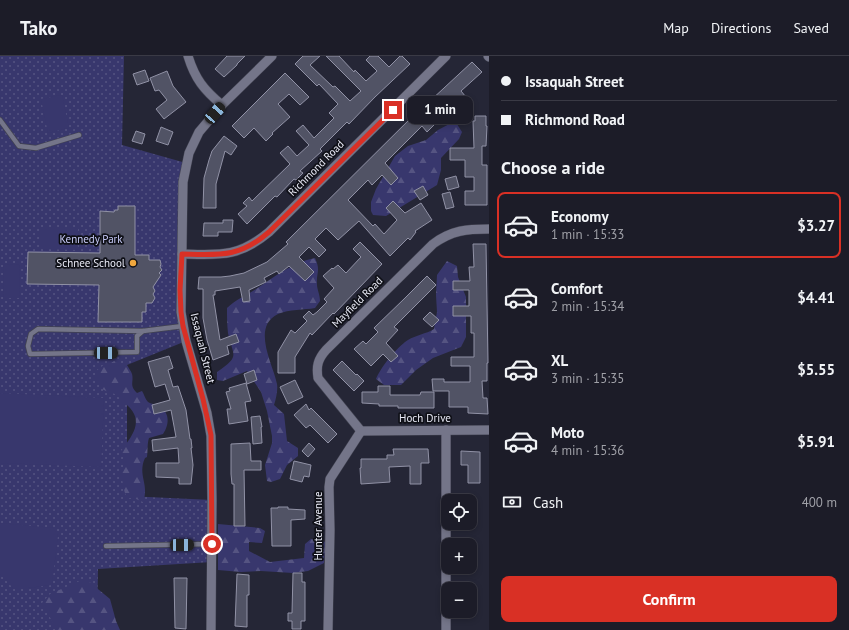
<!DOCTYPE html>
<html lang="en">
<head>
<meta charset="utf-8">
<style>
  body { margin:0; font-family:"PT Sans",sans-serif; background:#292934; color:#f1f3f6; height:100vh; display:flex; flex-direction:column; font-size:15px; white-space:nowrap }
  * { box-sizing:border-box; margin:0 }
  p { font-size:13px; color:#a0a1a8 }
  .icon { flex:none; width:22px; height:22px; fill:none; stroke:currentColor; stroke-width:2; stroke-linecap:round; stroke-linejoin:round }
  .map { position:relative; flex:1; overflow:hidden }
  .panel { display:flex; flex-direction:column; background:#1c1c28; width:360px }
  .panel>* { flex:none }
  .hud { display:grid; align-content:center; height:88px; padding:0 12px; background:#1c1c28 }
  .fabs { position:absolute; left:441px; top:438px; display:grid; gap:8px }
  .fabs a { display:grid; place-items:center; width:36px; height:36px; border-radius:8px; background:#1c1c28; box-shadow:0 2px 6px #0003,0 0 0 1px #3a3a45; font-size:20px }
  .end { position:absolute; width:18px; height:18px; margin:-9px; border:5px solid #d93025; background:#fff; box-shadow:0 0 0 2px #fff }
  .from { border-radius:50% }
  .bubble { position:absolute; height:28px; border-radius:8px; background:#1c1c28; box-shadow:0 2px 6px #0003,0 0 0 1px #3a3a45; font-size:13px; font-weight:700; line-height:28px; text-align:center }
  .car { position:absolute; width:12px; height:24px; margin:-12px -6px; border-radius:5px; box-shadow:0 0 3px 1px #0007; background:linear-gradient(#222 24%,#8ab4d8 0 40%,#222 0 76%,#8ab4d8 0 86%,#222 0) }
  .hud b { display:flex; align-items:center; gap:14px; height:38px; font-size:15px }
  .hud b+b { border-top:1px solid #3a3a45 }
  .hud i { width:10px; height:10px; background:#f1f3f6 }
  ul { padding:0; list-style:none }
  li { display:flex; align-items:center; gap:12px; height:66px; margin:0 8px 6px; padding:0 4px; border:2px solid transparent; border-radius:8px }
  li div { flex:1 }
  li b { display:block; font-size:15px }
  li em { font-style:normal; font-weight:700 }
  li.current { border-color:#d93025 }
  li>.icon { width:36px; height:36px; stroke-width:1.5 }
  h2 { padding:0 12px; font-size:18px; line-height:48px }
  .pay { display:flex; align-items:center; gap:10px; height:44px; padding:0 12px; font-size:15px }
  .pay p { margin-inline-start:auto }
  .action { display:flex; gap:8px; margin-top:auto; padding:8px 12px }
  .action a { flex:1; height:46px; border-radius:8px; background:#d93025; color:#fff; font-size:16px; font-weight:700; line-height:46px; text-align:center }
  header { display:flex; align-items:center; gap:24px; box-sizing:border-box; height:56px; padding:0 20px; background:#1c1c28; border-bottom:1px solid #3a3a45 }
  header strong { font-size:19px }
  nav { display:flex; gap:22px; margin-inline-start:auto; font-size:14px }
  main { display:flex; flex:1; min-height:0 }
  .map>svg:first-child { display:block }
</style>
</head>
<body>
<header>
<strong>Tako</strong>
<nav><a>Map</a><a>Directions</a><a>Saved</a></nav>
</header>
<main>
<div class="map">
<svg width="489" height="574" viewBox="0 0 489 574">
  <defs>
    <pattern id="grass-dots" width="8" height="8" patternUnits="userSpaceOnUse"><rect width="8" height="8" fill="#38376d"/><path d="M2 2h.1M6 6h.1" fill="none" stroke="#555482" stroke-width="1.8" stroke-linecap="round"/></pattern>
    <pattern id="forest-firs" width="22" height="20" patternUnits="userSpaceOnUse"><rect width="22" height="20" fill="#38376d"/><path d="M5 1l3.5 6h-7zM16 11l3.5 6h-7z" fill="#555482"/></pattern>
  </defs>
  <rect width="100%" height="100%" fill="#252636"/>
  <!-- grass -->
  <path fill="url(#grass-dots)" d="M 0,0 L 124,0 L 122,89 L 186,107 L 182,198 L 186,285 L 127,309 L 127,440 L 212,444 L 212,506 L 98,513 L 97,574 L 0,574 Z"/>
  <!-- forest -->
  <g fill="url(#forest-firs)">
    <path d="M 455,65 L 462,76 L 459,83 L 441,102 L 441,114 L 437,129 L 386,160 L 373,159 L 371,155 L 371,146 L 376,133 L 395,100 L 408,90 L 426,84 L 438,74 Z"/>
    <path d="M 315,202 C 321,215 316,216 317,229 C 317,233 320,239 320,245 L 315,252 C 304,254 289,253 278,258 C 251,271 273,308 277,328 C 278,334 276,343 274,349 L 284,358 L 287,385 L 298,392 L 298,400 L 287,409 L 280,423 L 271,426 L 267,425 L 265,409 L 272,387 L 272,380 L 267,355 L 261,336 L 247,315 L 223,325 L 217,324 L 217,316 C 241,299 233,301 228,277 C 227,269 227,260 227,252 C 235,244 247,239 256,233 C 274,221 293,206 315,202 Z"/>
    <path d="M 447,205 L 457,210 L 458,221 L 466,241 L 466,281 L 461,291 L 433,302 L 416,314 L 401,329 L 384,329 L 376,323 C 381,311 396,292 408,284 C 416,279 426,278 434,273 L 437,256 L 436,239 L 437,219 Z"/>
    <path d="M 112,306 L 127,309 C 128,311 131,315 132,318 C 134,327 129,329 137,337 L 142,335 C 144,338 145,343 148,346 C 151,348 155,348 157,349 C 170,355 170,368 163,378 L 149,382 C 147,388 148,394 147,401 L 145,402 C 137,419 150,429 143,446 L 134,442 L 128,442 C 122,435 124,425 120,417 L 125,410 L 124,401 L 121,395 C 132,380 145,365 127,349 L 121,348 L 118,339 C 100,333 100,335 95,316 L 106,307 Z"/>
    <path d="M 218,468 L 260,472 L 265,475 L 262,487 L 249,486 L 249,495 L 270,506 L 304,502 L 305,488 L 311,483 L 326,486 L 324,507 L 308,515 L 293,517 L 261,515 L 241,516 L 218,514 Z"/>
    <path d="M 82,524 L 87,524 L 110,543 L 116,565 L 120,574 L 57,574 L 42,547 L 50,538 Z"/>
  </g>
  <!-- garden -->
  <g fill="#38376d">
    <path d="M 62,39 L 69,72 L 48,77 L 41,43 Z"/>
    <path d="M 41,172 L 78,172 L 78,194 L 41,193 Z"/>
    <path d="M 19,208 L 20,242 L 4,242 L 3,209 Z"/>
    <path d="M 0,337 L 104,342 L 101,411 L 0,407 Z"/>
    <path d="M 0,467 L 53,472 L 58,479 L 52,529 L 28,532 L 13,532 L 0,518 Z"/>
  </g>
  <!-- building -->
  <g fill="#515365" stroke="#9192a6">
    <path d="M 227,0 L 245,0 L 237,8 L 237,9 L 224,21 L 215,13 Z"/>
    <path d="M 303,0 L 320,0 L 310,9 L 333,31 L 335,30 L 350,45 L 361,35 L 326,0 L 339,0 L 354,16 L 355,14 L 366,25 L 377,15 L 366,4 L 370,0 L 378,0 L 389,11 L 400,0 L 402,0 L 410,8 L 375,41 L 349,68 L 347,66 L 320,93 L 322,95 L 300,115 L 303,117 L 296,124 L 294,123 L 277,141 L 275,140 L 247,168 L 238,158 L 247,150 L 243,147 L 249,141 L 252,145 L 290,108 L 280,97 L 288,90 L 297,100 L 309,89 L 296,75 L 303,69 L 314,82 L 334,62 L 329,57 L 338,48 L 319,28 L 317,30 L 295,8 Z"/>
    <path d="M 472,6 L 482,16 L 461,35 L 466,41 L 455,52 L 449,46 L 443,52 L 442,50 L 431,60 L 437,66 L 427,76 L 422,70 L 385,107 L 398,122 L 391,129 L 382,119 L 372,129 L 368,124 L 348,144 L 373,170 L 375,168 L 384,178 L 397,164 L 386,152 L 393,145 L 405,157 L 421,147 L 432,164 L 415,175 L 416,176 L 410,184 L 408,182 L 390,200 L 359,165 L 338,184 L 326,172 L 315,183 L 326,194 L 319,201 L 309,191 L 299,201 L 314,216 L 305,225 L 289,210 L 279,218 L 277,215 L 264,222 L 266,226 L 249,234 L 250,245 L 243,246 L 240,231 L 215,235 L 215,239 L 213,239 L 220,284 L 236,278 L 239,286 L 227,290 L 229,298 L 213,304 L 207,284 L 203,262 L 203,233 L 198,233 L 199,221 L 221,221 L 230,220 L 244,217 L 267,206 L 288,188 L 286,186 L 426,47 L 430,45 Z"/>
    <path d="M 145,14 L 149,25 L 137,29 L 133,18 Z"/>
    <path d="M 167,15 L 173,30 L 186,46 L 164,63 L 156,53 L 167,44 L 159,34 L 155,35 L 150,22 Z"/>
    <path d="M 285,17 L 309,41 L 300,49 L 289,38 L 278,48 L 290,61 L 272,77 L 273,78 L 266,85 L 254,72 L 244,82 L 232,70 Z"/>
    <path d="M 475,60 L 486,60 L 486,70 L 487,70 L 486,90 L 482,90 L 482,109 L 487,109 L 487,149 L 465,149 L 465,135 L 474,135 L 474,121 L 465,121 L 465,104 L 450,104 L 450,92 L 474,92 L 473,65 L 475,65 Z"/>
    <path d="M 161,71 L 173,76 L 168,89 L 156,85 Z"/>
    <path d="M 136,75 L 145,78 L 142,88 L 132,85 Z"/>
    <path d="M 224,80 L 237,90 L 231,99 L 225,95 L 216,128 L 216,152 L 203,152 L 204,122 L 209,104 L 212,95 Z"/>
    <path d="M 456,120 L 459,131 L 448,134 L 445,123 Z"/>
    <path d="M 423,130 L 428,139 L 420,144 L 414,135 Z"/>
    <path d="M 450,136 L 454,151 L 446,153 L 442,138 Z"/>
    <path d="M 118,150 L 135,150 L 135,199 L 149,199 L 149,204 L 160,204 L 161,208 L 160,211 L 162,214 L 159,217 L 161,219 L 153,231 L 155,235 L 153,238 L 155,242 L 152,247 L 146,247 L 146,256 L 142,256 L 142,266 L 98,266 L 99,229 L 27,228 L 28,196 L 100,197 L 100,155 L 114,156 L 115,154 L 118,154 Z"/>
    <path d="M 223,164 L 233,164 L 232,176 L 218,176 L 218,180 L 203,180 L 204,167 L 223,167 Z"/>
    <path d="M 360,186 L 382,208 L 334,258 L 333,257 L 312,279 L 310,277 L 295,301 L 295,317 L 278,317 L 278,296 L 291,274 L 295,277 L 307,265 L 303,261 L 309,255 L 313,259 L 317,256 L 327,246 L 324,243 L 334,232 L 323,220 L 332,212 L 333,213 L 338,209 L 346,217 L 361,201 L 353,193 Z"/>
    <path d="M 473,188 L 486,188 L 488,307 L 487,307 L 487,325 L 482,325 L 483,342 L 487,342 L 488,358 L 468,357 L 468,351 L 449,351 L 449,335 L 433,335 L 432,323 L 444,323 L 444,326 L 470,326 L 470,310 L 451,310 L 451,301 L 474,301 L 474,277 L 471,277 L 471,260 L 453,260 L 453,250 L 469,250 L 469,234 L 453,234 L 453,225 L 470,225 L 469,211 L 474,211 Z"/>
    <path d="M 427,220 L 436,229 L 394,271 L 398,274 L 386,287 L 398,300 L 391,306 L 383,298 L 371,310 L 354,293 L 363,285 L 366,288 L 378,276 L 374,272 L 405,242 Z"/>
    <path d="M 430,256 L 439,264 L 432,271 L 423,263 Z"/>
    <path d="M 169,300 L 173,312 L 168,314 L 173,331 L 178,330 L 186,354 L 190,383 L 191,383 L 192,392 L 191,392 L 193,409 L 191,428 L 179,428 L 179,422 L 156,421 L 156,407 L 179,407 L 178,392 L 153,395 L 152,384 L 176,381 L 171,354 L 154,358 L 152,349 L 170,344 L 165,328 L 155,331 L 148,306 Z"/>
    <path d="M 342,305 L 356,319 L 357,318 L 364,325 L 354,335 L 333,314 Z"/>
    <path d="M 254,314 L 257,324 L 247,328 L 244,318 Z"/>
    <path d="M 295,324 L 303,341 L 288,348 L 280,331 Z"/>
    <path d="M 246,327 L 251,345 L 245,346 L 248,365 L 229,368 L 227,353 L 231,353 L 226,336 L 230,335 L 229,332 Z"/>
    <path d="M 378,330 L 390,330 L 390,339 L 420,339 L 421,336 L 434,336 L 434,352 L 398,352 L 398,350 L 379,350 L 379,348 L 362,347 L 362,336 L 378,336 Z"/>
    <path d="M 306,348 L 309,354 L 311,352 L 337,378 L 328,387 L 310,369 L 306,372 L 294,359 Z"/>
    <path d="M 260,360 L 262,371 L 261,371 L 262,387 L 253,388 L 251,361 Z"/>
    <path d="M 250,387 L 251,405 L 261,405 L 261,414 L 244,414 L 245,470 L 234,470 L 234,428 L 232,428 L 231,418 L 231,388 Z"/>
    <path d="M 309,387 L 315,393 L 308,401 L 302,395 Z"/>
    <path d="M 393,393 L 428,393 L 429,407 L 421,407 L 421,428 L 410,428 L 410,410 L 389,411 L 390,426 L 361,428 L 360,412 L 361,412 L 361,403 L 387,403 L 387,399 L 394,399 Z"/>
    <path d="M 461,395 L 480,396 L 480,427 L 468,427 L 468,409 L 461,409 Z"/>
    <path d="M 294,405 L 311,409 L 309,421 L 304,420 L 302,426 L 290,423 Z"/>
    <path d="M 278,451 L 288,451 L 288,453 L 305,454 L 305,463 L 291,464 L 291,490 L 272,490 L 271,452 L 278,452 Z"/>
    <path d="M 293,517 L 302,517 L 302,526 L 305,526 L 305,565 L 301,565 L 301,573 L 292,573 L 292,565 L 288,565 L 288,557 L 292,557 Z"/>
    <path d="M 237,518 L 249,519 L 249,539 L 247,539 L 247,571 L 235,570 Z"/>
    <path d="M 174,522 L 187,522 L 186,573 L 175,572 Z"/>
  </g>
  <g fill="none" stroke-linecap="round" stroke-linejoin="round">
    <!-- lane casing -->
    <g stroke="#424351" stroke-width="6">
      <g id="lane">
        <path d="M 0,64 L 19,90 L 36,92 L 79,79"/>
        <path d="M 143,275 L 137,280 L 137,296 L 30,298 L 28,290 L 31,278 L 38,273 L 143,275 L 183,270"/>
        <path d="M 106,490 L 211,488"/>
      </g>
    </g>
    <!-- street casing -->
    <g stroke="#424351" stroke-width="10">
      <g id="street">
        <path d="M 188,0 C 195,23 204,34 222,49"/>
        <path d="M 488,0 L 489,1"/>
        <path d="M 182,198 C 219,199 238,202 269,176 L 446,0"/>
        <path d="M 446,374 L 446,574"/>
        <path d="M 361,375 L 318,322 C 316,310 318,303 326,294 L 433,188 C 452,174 467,173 489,173"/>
        <path d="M 361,375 L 489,374"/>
        <path d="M 211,574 L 212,444 L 211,380 L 207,357 L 186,285 L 181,256 L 183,126 L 189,97 L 199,76 L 222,49 L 272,0"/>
        <path d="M 328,574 L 330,474 L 329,431 L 330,423 L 361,375"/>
      </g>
    </g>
    <!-- lane -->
    <use href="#lane" stroke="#747589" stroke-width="4.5"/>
    <!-- street -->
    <use href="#street" stroke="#747589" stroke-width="9"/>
  </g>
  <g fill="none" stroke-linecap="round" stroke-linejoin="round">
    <!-- route -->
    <path stroke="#d93025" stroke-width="5" d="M 212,488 L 211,379 L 203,343 L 183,270 L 181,256 L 180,234 L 182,198 C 219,199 239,202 269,176 L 393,54"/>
  </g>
  <!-- markers -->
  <circle fill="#f0a73e" stroke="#0f1017" stroke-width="1.5" cx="133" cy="207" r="4"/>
  <g text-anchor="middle" stroke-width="3.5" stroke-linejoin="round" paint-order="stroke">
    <!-- street labels -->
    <g font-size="11" fill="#e8e9f5" stroke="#0f1017">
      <text transform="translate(316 112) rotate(-45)" y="4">Richmond Road</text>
      <text transform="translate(357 246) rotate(-45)" y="4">Mayfield Road</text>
      <text transform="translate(203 292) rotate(76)" y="4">Issaquah Street</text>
      <text x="425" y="366">Hoch Drive</text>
      <text transform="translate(318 470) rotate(-90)" y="4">Hunter Avenue</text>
    </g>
    <!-- park labels -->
    <g font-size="11" fill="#c7caf7" stroke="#0f1017">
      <text x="91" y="187">Kennedy Park</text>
    </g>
    <!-- poi labels -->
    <g font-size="11" fill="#e8e9f5" stroke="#0f1017" text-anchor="end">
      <text x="125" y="211">Schnee School</text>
    </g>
  </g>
</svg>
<div class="fabs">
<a><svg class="icon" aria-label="locate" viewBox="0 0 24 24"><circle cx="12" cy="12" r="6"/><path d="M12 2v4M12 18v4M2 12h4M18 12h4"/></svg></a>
<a>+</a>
<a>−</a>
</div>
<i class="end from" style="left:212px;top:488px"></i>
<i class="end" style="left:393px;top:54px"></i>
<div class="bubble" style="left:407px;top:40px;width:66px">1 min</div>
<i class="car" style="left:215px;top:57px;rotate:41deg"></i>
<i class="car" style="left:106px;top:297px;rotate:90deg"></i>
<i class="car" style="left:182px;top:489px;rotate:89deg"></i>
</div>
<section class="panel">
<div class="hud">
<b><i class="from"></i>Issaquah Street</b>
<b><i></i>Richmond Road</b>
</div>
<h2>Choose a ride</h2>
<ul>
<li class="current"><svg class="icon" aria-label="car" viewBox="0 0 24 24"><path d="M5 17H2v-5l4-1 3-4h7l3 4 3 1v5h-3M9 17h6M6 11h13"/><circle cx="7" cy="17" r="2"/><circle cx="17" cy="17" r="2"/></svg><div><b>Economy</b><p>1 min · 15:33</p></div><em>$3.27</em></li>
<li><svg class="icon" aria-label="car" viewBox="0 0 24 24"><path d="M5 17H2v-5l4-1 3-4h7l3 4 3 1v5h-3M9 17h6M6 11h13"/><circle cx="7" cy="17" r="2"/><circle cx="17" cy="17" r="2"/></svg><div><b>Comfort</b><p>2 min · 15:34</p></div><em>$4.41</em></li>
<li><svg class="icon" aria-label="car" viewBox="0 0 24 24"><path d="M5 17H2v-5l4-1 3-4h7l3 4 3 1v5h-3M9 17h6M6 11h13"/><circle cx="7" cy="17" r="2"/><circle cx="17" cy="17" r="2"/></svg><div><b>XL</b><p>3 min · 15:35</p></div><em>$5.55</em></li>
<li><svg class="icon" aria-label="car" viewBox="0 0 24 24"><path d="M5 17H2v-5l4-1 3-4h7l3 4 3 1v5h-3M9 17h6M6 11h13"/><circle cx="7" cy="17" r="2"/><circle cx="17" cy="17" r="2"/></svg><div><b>Moto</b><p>4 min · 15:36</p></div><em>$5.91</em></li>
</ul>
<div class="pay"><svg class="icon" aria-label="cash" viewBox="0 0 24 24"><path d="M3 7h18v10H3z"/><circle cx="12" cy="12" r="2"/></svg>Cash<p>400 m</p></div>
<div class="action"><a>Confirm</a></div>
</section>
</main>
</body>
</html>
